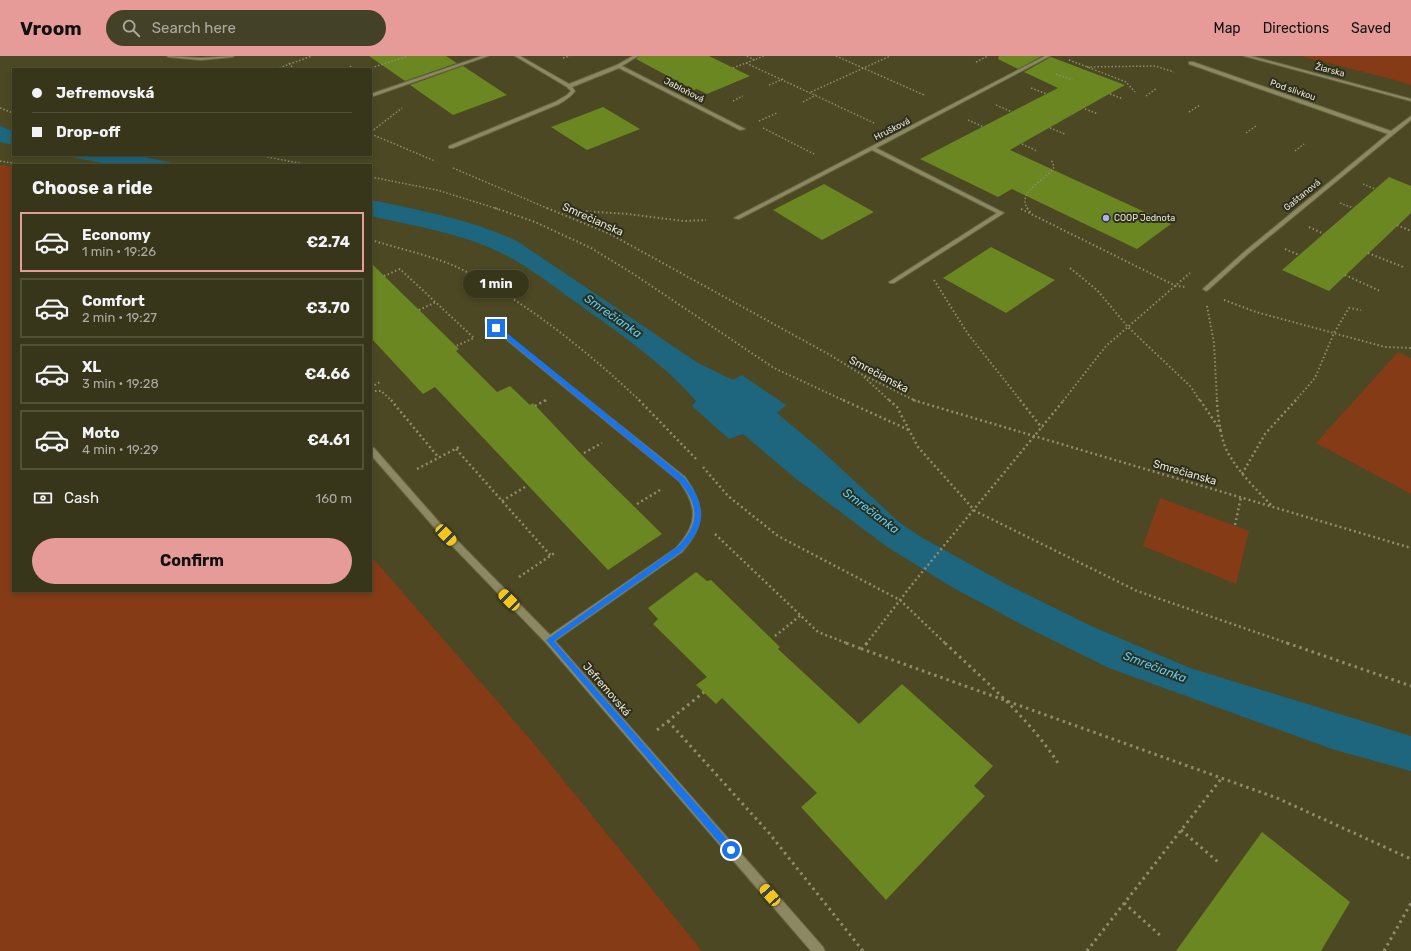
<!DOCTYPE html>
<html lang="en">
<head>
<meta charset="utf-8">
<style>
  body { margin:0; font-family:Rubik,sans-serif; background:#434127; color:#f1f3f6; height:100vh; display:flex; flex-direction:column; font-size:15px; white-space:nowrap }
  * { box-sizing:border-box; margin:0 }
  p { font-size:13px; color:#ababa2 }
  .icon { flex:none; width:22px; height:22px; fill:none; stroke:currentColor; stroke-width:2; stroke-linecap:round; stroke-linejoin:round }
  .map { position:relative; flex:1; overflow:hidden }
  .panel { position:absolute; left:12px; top:108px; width:360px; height:428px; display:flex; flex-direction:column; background:#38361a; border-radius:0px; box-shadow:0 2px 6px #0003,0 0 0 1px #525039 }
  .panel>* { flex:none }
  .hud { position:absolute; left:12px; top:12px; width:360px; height:88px; border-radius:0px; box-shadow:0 2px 6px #0003,0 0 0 1px #525039; display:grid; align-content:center; height:88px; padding:0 20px; background:#38361a }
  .end { position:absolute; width:18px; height:18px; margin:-9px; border:5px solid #1a73e8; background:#fff; box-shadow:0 0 0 2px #fff }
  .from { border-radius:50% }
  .bubble { position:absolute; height:28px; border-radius:14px; background:#38361a; box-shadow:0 2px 6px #0003,0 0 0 1px #525039; font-size:13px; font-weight:700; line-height:28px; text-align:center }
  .car { position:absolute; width:12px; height:24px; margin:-12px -6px; border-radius:5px; box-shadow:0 0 3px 1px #0007; background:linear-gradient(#f5c518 24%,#345 0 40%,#f5c518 0 76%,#345 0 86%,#f5c518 0) }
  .hud b { display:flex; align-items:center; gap:14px; height:38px; font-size:15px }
  .hud b+b { border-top:1px solid #525039 }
  .hud i { width:10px; height:10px; background:#f1f3f6 }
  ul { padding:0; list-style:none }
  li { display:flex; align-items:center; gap:12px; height:60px; margin:0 8px 6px; padding:0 12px; border:2px solid #525039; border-radius:0px }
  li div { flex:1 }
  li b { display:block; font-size:15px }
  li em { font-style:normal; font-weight:700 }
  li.selected { border-color:#e69b98 }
  li>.icon { width:36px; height:36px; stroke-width:1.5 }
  h2 { padding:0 20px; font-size:18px; line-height:48px }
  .pay { display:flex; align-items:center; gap:10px; height:44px; padding:0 20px; font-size:15px }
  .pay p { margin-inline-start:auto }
  .action { display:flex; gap:8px; margin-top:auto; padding:8px 20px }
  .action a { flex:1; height:46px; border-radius:24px; background:#e69b98; color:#111; font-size:16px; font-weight:700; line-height:46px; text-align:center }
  header { display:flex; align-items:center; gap:24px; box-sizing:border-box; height:56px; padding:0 20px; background:#e69b98; color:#111 }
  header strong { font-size:19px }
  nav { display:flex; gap:22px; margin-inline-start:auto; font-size:14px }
  .search { width:280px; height:36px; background:#434127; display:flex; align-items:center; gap:10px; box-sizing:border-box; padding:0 14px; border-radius:22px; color:#ababa2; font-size:15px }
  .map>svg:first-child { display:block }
</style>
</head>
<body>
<header>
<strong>Vroom</strong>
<div class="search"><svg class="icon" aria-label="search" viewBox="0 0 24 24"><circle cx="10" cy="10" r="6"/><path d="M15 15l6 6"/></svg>Search here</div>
<nav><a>Map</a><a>Directions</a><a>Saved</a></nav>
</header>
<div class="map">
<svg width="1411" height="895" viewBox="0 0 1411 895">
  <rect width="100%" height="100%" fill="#4b4823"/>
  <!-- green -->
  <g fill="#843b16">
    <path d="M 1301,0 L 1411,0 L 1411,29 L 1399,25 Z"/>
    <path d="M 0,109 L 13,111 L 13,535 L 371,535 L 371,500 L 530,683 L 702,895 L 0,895 Z"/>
    <path d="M 1398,296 L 1411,302 L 1411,438 L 1316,387 Z"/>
    <path d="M 1160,442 L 1249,475 L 1236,528 L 1143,490 Z"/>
  </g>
  <!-- water -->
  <g fill="#1e667d">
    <path d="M 0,70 L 13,75 L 13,89 L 0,86 Z"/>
    <path d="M 61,99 L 135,99 L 182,109 L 113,109 Z"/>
    <path d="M 371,144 C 420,154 472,164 517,185 L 698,307 L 733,324 L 742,319 L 786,349 L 777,357 L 821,394 L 900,467 L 921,481 L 1004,527 L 1091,570 L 1190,612 L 1411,680 L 1411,715 L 1335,694 L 1109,612 L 1032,574 L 950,530 L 886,490 L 795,422 L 743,378 L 729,383 L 692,350 L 696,345 C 662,306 619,277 577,247 C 552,229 527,209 499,196 C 464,178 410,169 371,160 Z"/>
  </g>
  <!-- building -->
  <g fill="#6a8721">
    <path d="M 369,0 L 446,0 L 457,7 L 405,25 Z"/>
    <path d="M 639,0 L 709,0 L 750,20 L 707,38 L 697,33 L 694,34 L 636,3 Z"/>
    <path d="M 999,0 L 1042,0 L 1018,13 L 998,3 Z"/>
    <path d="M 1051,1 L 1125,29 L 1010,94 L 1171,168 L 1137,193 L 1012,133 L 998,141 L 920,103 L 1058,32 L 1024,16 Z"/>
    <path d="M 463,10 L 507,39 L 453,59 L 410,29 Z"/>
    <path d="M 603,51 L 640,73 L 587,94 L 551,71 Z"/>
    <path d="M 1389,121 L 1411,130 L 1411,157 L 1329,235 L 1282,214 Z"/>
    <path d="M 824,128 L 874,156 L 822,184 L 773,154 Z"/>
    <path d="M 991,191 L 1055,224 L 1006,257 L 943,222 Z"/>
    <path d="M 371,207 L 459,293 L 456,295 L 497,336 L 510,330 L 530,349 L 533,347 L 585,402 L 662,478 L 608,514 L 435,331 L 423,338 L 371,282 Z"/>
    <path d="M 696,516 L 707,525 L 711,524 L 780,591 L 778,593 L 859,668 L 902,628 L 993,710 L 974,730 L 985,740 L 886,844 L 801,751 L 817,737 L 722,642 L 716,648 L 696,629 L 707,621 L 653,568 L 658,563 L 648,552 Z"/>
    <path d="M 1262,776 L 1350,846 L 1321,895 L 1176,895 Z"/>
  </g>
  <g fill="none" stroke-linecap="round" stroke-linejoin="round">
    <!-- minor casing -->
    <g stroke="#676543" stroke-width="2">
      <g id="minor">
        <path d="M 482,0 L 488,0 L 371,41 L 371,38 Z"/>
        <path d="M 515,0 L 520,0 L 569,28 L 617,9 L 633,0 L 638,0 L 622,10 L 745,73 L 740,74 L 619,12 L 572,31 L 575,35 C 571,41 565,44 559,48 L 453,92 L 449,92 L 449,90 L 555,46 L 567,39 L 571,35 L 567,31 Z"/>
        <path d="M 1045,0 L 1050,0 L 876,92 L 1004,157 L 894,227 L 890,227 L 889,226 L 997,157 L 872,94 L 739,163 L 734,162 Z"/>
        <path d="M 1189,6 L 1193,6 L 1391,75 L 1411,60 L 1411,64 L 1248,198 L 1208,234 L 1206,235 L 1203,233 L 1204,232 L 1244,196 L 1388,78 L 1189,8 Z"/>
        <path d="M 487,263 L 685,421 C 706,450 706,469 682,496 L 555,585 L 823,891 L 825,895 L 811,895 L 546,587 L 433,470 L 371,399 L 371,391 L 374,392 L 439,466 L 550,579 L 676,492 C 698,468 698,451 679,425 L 485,266 L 485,264 Z"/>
      </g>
    </g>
    <!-- tertiary casing -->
    <g stroke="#676543" stroke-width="2">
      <g id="tertiary">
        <path d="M 167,0 L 201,2 L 234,0 L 232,1 L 201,4 L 169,1 Z"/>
        <path d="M 1244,0 L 1251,0 L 1411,43 L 1411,45 Z"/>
      </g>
    </g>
    <!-- path-far3 -->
    <g stroke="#8f8d6f" stroke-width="1.5" stroke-dasharray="1.5 2" stroke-linecap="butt">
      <path d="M 747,0 L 755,4"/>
      <path d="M 836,0 L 924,39"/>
      <path d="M 563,2 L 570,0"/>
      <path d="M 1069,4 L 1126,26 L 1135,36"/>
      <path d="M 976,6 L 988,0"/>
      <path d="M 289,7 L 293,12"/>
      <path d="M 746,7 L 874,67"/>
      <path d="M 350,10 L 353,13"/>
      <path d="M 1087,11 L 1155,10 L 1174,16"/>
      <path d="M 733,12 L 764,0"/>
      <path d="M 276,13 L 312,0"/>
      <path d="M 368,13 L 408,0"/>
      <path d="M 1056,18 L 1073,24"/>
      <path d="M 769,29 L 783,23"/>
      <path d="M 1031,32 L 1047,38"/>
      <path d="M 811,36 L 890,0"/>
      <path d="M 1110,38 L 1123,43"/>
      <path d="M 1146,40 L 1157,32"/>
      <path d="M 733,45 L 743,40"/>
      <path d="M 803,46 L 816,39"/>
      <path d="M 996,49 L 1012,56"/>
      <path d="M 0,52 L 13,57"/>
      <path d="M 1085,53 L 1098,58"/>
      <path d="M 1189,56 L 1200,49"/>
      <path d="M 968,64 L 984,71"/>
      <path d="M 759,65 L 777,57"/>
      <path d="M 763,72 L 816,99"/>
      <path d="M 1050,72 L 1065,78"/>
      <path d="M 371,76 L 402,52"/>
      <path d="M 1246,77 L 1256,70"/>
      <path d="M 371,78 L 435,105"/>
      <path d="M 1022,88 L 1037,95"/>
      <path d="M 1295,95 L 1304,88"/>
      <path d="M 257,99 L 309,109"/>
      <path d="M 0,105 L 23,109"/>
      <path d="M 453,112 L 549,153"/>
      <path d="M 371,121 L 437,134 L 498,153"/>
      <path d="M 1363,128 L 1375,133"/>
      <path d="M 1340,147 L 1353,152"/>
      <path d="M 1028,153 C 1015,136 1047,124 1054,111 L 1051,103"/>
    </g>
    <!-- path-far2 -->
    <g stroke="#8f8d6f" stroke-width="2" stroke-dasharray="1.5 2.5" stroke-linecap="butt">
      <path d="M 495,152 L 535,166 L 591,192 L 632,217 L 774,312 L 845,345"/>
      <path d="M 547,152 L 610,178 L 830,299 L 861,318 L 916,345"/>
      <path d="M 1027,152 L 1031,157"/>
      <path d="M 1021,153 L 1176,230 L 1186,231"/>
      <path d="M 566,154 L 628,158 L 684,165 L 706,164"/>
      <path d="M 1397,169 L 1411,175"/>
      <path d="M 1309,171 L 1324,178"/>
      <path d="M 371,184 C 397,192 424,198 450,208 C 514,236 589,296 640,345"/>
      <path d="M 1285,193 L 1299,199"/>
      <path d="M 1368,197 L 1403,211"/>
      <path d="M 1070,212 L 1097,234 L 1128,271 L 1191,331 L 1200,345"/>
      <path d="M 1345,219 L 1380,235"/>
      <path d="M 384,220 L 400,213 L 474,282 L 456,290"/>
      <path d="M 934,224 L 968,278 L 1021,345"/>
      <path d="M 1224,244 L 1256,256 L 1385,291 L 1411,292"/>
      <path d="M 1207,250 L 1214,287 L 1217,345"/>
      <path d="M 419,254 L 436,246"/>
      <path d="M 864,321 L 890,345"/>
      <path d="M 371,331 L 380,326"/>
      <path d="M 371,335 L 381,335 L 392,345"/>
      <path d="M 545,345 L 548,343"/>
      <path d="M 1063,345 L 1106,290 L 1190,217"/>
      <path d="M 1295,345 L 1315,322 L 1334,277 L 1349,252 L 1361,254"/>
    </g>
    <!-- path-far1 -->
    <g stroke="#8f8d6f" stroke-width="2.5" stroke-dasharray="2 3" stroke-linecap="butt">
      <path d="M 391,344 L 439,402"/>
      <path d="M 639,344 L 698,405"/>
      <path d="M 843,344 L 911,375"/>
      <path d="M 889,344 L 897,351 L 918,391 L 975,455 L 1137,535 L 1290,588"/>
      <path d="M 913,344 L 1411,492"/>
      <path d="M 1020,344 L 1042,372"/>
      <path d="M 1200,344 L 1221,375"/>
      <path d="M 1217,344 C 1217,357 1221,384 1227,395 C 1238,416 1256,433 1272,450"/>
      <path d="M 535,350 L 546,344"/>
      <path d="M 456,393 L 551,500"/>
      <path d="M 584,397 L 602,387"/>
      <path d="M 703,411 L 728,440 L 778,480 L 900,544 L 946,588"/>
      <path d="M 417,413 L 461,390"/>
      <path d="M 1242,418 L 1265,378 L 1296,344"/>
      <path d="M 502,445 L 525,431"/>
      <path d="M 637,448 L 660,434"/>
      <path d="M 1235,469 L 1241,441"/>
      <path d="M 715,478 L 818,576 L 849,588"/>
      <path d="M 519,521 L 556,496"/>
      <path d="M 775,580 L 801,559"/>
      <path d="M 866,588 L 914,526 L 1064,344"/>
    </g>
    <!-- path -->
    <g stroke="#8f8d6f" stroke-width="3" stroke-dasharray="2.5 4" stroke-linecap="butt">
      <path d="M 846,587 L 862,593"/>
      <path d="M 867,587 L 862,593 L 1277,742 L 1411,803"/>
      <path d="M 945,587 C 985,625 1028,661 1058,707"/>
      <path d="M 1287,587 L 1411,630"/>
      <path d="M 668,665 L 769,777 L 863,895"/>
      <path d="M 657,674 L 704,636"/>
      <path d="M 1181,774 L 1218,806"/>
      <path d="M 1124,847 L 1162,881"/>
      <path d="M 1087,895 L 1221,723"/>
      <path d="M 1384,895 L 1411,847"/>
    </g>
    <!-- minor -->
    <use href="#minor" fill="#8c8962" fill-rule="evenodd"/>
    <!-- tertiary -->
    <use href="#tertiary" fill="#8c8962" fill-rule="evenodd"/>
  </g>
  <!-- route -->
  <path fill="#1a73e8" d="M 494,270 L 498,270 L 684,421 C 707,449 707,470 681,496 L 554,585 L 734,791 L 734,797 L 728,797 L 546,584 L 676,492 C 700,469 700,450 679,425 L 494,273 Z"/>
  <!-- markers -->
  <circle fill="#afaefa" stroke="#2f2e1d" stroke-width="1.5" cx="1106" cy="162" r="4"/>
  <g text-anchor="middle" stroke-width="4" stroke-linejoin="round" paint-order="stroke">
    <!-- far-street labels -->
    <g font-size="9" fill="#e6e5d0" stroke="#2f2e1d">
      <text transform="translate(1330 14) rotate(15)" y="3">Žiarska</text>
      <text transform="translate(684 34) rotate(27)" y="3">Jabloňová</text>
      <text transform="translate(1293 34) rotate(19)" y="3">Pod slivkou</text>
      <text transform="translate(892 73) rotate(-27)" y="3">Hrušková</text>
      <text transform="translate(1302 139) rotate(-39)" y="3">Gaštanová</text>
    </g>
    <!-- far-poi labels -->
    <g font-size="9" fill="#e6e5d0" stroke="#2f2e1d" text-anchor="start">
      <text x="1114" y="165">COOP Jednota</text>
    </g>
    <!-- street labels -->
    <g font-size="11" fill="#e6e5d0" stroke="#2f2e1d">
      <text transform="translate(593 163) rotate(24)" y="4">Smrečianska</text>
      <text transform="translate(879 318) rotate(28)" y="4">Smrečianska</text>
      <text transform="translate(1185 416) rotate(16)" y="4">Smrečianska</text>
      <text transform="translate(607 633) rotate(49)" y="4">Jefremovská</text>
    </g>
    <!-- water labels -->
    <g font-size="12" font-style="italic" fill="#50d2fe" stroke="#2f2e1d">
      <text transform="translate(613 260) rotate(35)" y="4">Smrečianka</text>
      <text transform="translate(871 455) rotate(37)" y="4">Smrečianka</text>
      <text transform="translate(1155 611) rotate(21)" y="4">Smrečianka</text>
    </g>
  </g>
</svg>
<i class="end from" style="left:731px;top:794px"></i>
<i class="end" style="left:496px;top:272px"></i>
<div class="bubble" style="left:463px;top:214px;width:66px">1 min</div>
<i class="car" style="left:446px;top:479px;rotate:136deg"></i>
<i class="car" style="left:509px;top:544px;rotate:315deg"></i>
<i class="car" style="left:770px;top:839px;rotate:319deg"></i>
<div class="hud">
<b><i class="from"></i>Jefremovská</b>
<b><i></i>Drop-off</b>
</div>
<section class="panel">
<h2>Choose a ride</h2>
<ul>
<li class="selected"><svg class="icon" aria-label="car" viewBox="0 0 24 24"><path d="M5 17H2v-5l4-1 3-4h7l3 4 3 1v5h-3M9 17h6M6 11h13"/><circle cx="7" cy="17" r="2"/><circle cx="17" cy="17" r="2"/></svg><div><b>Economy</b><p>1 min · 19:26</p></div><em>€2.74</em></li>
<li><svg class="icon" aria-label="car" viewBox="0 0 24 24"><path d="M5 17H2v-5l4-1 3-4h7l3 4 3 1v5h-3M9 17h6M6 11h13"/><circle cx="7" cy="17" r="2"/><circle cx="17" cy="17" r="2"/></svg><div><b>Comfort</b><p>2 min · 19:27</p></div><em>€3.70</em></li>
<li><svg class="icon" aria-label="car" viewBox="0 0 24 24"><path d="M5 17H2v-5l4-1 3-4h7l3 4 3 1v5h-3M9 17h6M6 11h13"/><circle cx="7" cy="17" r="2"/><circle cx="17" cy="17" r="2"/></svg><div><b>XL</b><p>3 min · 19:28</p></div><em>€4.66</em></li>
<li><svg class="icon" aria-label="car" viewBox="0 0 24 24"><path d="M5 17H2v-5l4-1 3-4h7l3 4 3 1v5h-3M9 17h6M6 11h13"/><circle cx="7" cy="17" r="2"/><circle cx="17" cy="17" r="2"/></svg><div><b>Moto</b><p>4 min · 19:29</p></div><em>€4.61</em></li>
</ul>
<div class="pay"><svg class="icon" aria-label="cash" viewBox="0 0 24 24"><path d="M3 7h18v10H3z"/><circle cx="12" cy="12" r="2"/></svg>Cash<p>160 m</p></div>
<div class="action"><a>Confirm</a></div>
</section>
</div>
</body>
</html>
